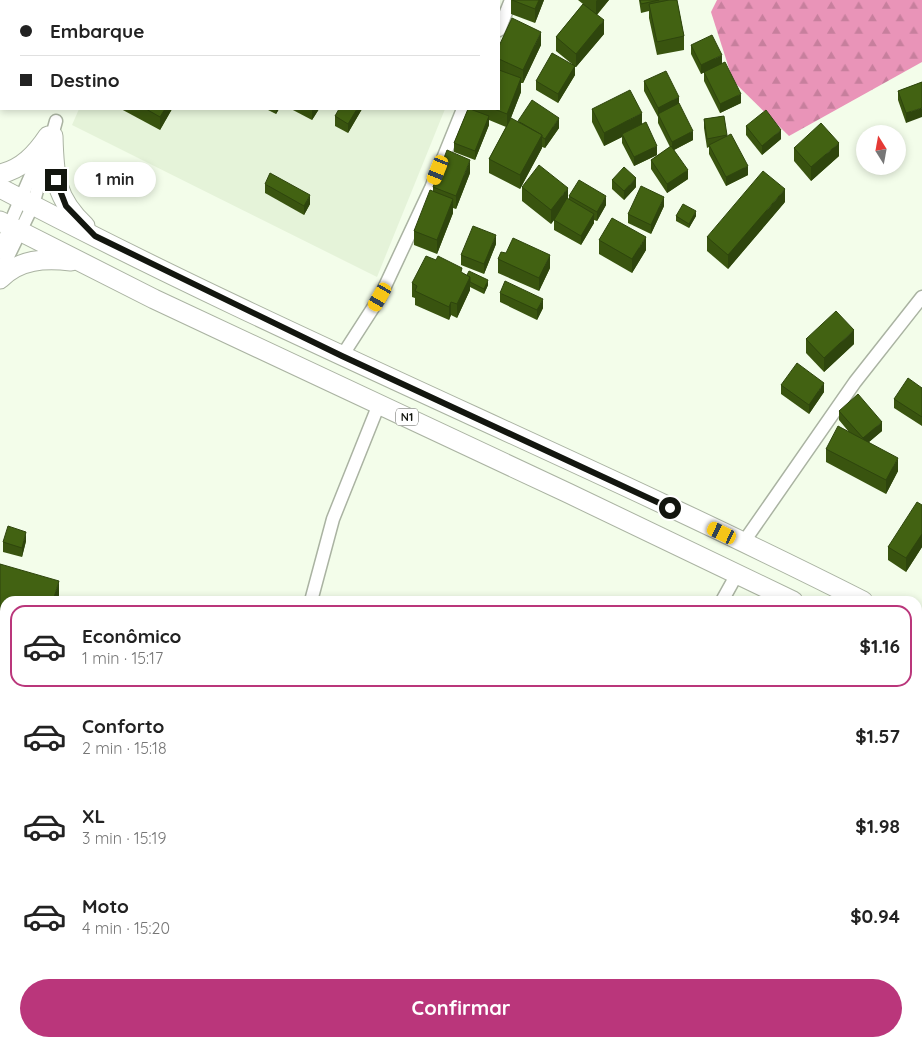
<!DOCTYPE html>
<html lang="pt">
<head>
<meta charset="utf-8">
<style>
  body { margin:0; font-family:Quicksand,sans-serif; background:#f2f2f2; color:#222; height:100vh; display:flex; flex-direction:column; font-size:19px; white-space:nowrap }
  * { box-sizing:border-box; margin:0 }
  p { font-size:16px; color:#767676 }
  .icon { flex:none; width:28px; height:28px; fill:none; stroke:currentColor; stroke-width:2; stroke-linecap:round; stroke-linejoin:round }
  .map { position:relative; flex:1; overflow:hidden }
  .panel { position:absolute; left:0px; top:596px; width:922px; height:451px; display:flex; flex-direction:column; background:#fff; border-radius:15px 15px 0 0; box-shadow:0 2px 8px #0003 }
  .panel>* { flex:none }
  .banner { position:absolute; left:0px; top:0px; width:500px; height:110px; box-shadow:0 2px 8px #0003; display:grid; align-content:center; height:110px; padding:0 20px; background:#fff }
  .needle { width:32px; rotate:349deg }
  .controls { position:absolute; left:856px; top:125px; display:grid; gap:10px }
  .controls a { display:grid; place-items:center; width:50px; height:50px; border-radius:50%; background:#fff; box-shadow:0 2px 8px #0003; font-size:25px }
  .end { position:absolute; width:22px; height:22px; margin:-11px; border:6px solid #13160f; background:#fff; box-shadow:0 0 0 2px #fff }
  .from { border-radius:50% }
  .bubble { position:absolute; height:35px; border-radius:18px; background:#fff; box-shadow:0 2px 8px #0003; font-size:16px; font-weight:700; line-height:35px; text-align:center }
  .car { position:absolute; width:15px; height:30px; margin:-15px -8px; border-radius:6px; box-shadow:0 0 4px 1px #0007; background:linear-gradient(#f5c518 24%,#345 0 40%,#f5c518 0 76%,#345 0 86%,#f5c518 0) }
  .banner b { display:flex; align-items:center; gap:18px; height:48px; font-size:19px }
  .banner b+b { border-top:1px solid #e0e0e0 }
  .banner i { width:12px; height:12px; background:#222 }
  ul { padding:9px 0 0; list-style:none }
  li { display:flex; align-items:center; gap:15px; height:82px; margin:0 10px 8px; padding:0 10px; border:2px solid transparent; border-radius:15px }
  li div { flex:1 }
  li b { display:block; font-size:19px }
  li em { font-style:normal; font-weight:700 }
  li.current { border-color:#ba367b }
  li>.icon { width:45px; height:45px; stroke-width:1.5 }
  .action { display:flex; gap:10px; margin-top:auto; padding:10px 20px }
  .action a { flex:1; height:58px; border-radius:30px; background:#ba367b; color:#fff; font-size:20px; font-weight:700; line-height:58px; text-align:center }
  .map>svg:first-child { display:block }
</style>
</head>
<body>
<div class="map">
<svg width="922" height="1047" viewBox="0 0 922 1047">
  <defs>
    <pattern id="forest-firs" width="22" height="20" patternUnits="userSpaceOnUse" patternTransform="scale(1.25)"><rect width="22" height="20" fill="#e994b8"/><path d="M5 1l3.5 6h-7zM16 11l3.5 6h-7z" fill="#c77f9d"/></pattern>
  </defs>
  <rect width="100%" height="100%" fill="#f3fdea"/>
  <!-- built -->
  <g fill="#e5f3d9">
    <path d="M 124,0 L 489,0 L 123,1 Z"/>
    <path d="M 79,109 L 445,109 L 377,277 L 72,125 Z"/>
  </g>
  <!-- forest -->
  <path fill="url(#forest-firs)" d="M 717,0 L 922,0 L 922,62 L 789,136 L 733,81 L 711,12 Z"/>
  <g fill="none" stroke-linecap="round" stroke-linejoin="round">
    <!-- street casing -->
    <g stroke="#aab3a2" stroke-width="15">
      <g id="street">
        <path d="M 102,1 L 102,0"/>
        <path d="M 499,30 L 511,0"/>
        <path d="M 0,253 L 9,226 L 41,152"/>
        <path d="M 0,273 L 33,205 L 56,121"/>
        <path d="M 342,356 L 380,297 L 431,188 L 463,109"/>
        <path d="M 743,543 L 855,382 L 922,297"/>
        <path d="M 311,601 L 333,519 L 379,404"/>
        <path d="M 722,601 L 737,574"/>
        <path d="M 165,1047 L 166,1042"/>
      </g>
    </g>
    <!-- primary casing -->
    <g stroke="#aab3a2" stroke-width="21">
      <g id="primary">
        <path d="M 53,136 C 54,176 55,198 85,226"/>
        <path d="M 0,174 C 22,169 36,154 48,136"/>
        <path d="M 0,188 C 282,337 578,457 863,601"/>
        <path d="M 0,221 L 154,299 L 568,493 L 793,601"/>
        <path d="M 0,279 C 19,259 45,258 71,261"/>
        <path d="M 918,629 L 922,631"/>
        <path d="M 918,663 L 922,665"/>
      </g>
    </g>
    <!-- street -->
    <use href="#street" stroke="#fff" stroke-width="12"/>
    <!-- primary -->
    <use href="#primary" stroke="#fff" stroke-width="19"/>
  </g>
  <!-- wall -->
  <g fill="#39540f">
    <path d="M 147,0 L 216,0 L 215,1 L 147,1 Z"/>
    <path d="M 511,0 L 544,0 L 535,23 L 511,14 Z"/>
    <path d="M 578,0 L 609,0 L 597,15 L 604,34 L 576,67 L 575,67 L 575,75 L 558,103 L 536,90 L 536,81 L 572,64 L 556,51 L 556,37 L 583,4 Z"/>
    <path d="M 639,0 L 678,0 L 677,0 L 684,36 L 684,50 L 657,55 L 649,18 L 649,11 L 641,13 Z"/>
    <path d="M 541,45 L 523,83 L 521,83 L 521,92 L 508,125 L 518,122 L 559,128 L 545,148 L 542,147 L 542,148 L 520,189 L 489,173 L 489,159 L 506,127 L 489,120 L 489,125 L 475,160 L 454,152 L 454,143 L 468,109 L 499,109 L 499,46 Z"/>
    <path d="M 691,45 L 722,63 L 741,103 L 720,113 L 704,81 L 704,72 L 701,74 L 691,54 Z"/>
    <path d="M 644,81 L 679,104 L 693,140 L 674,150 L 688,179 L 667,193 L 651,169 L 651,160 L 670,147 L 658,123 L 658,117 L 644,91 Z"/>
    <path d="M 922,82 L 906,123 L 898,100 L 898,91 Z"/>
    <path d="M 121,109 L 172,109 L 160,130 Z"/>
    <path d="M 266,109 L 279,109 L 276,114 Z"/>
    <path d="M 291,109 L 319,109 L 312,120 Z"/>
    <path d="M 362,109 L 348,133 L 335,126 L 335,116 Z"/>
    <path d="M 592,109 L 642,124 L 657,155 L 634,166 L 622,143 L 622,137 L 604,146 L 592,122 Z"/>
    <path d="M 724,116 L 727,136 L 748,175 L 726,186 L 709,154 L 709,147 L 707,148 L 704,128 L 704,119 Z"/>
    <path d="M 746,126 L 781,139 L 762,155 L 746,135 Z"/>
    <path d="M 794,148 L 839,156 L 811,181 L 794,161 Z"/>
    <path d="M 470,173 L 456,209 L 453,208 L 453,213 L 437,254 L 414,245 L 414,231 L 433,191 L 433,187 Z"/>
    <path d="M 612,180 L 636,187 L 624,200 L 612,189 Z"/>
    <path d="M 265,184 L 310,204 L 304,215 L 265,193 Z"/>
    <path d="M 522,187 L 569,199 L 569,196 L 606,205 L 597,221 L 594,220 L 594,223 L 581,245 L 554,230 L 554,220 L 557,216 L 551,224 L 522,201 Z"/>
    <path d="M 785,202 L 728,269 L 707,251 L 707,237 Z"/>
    <path d="M 664,206 L 651,234 L 628,223 L 628,214 Z"/>
    <path d="M 676,216 L 696,216 L 689,228 L 676,221 Z"/>
    <path d="M 599,240 L 646,250 L 632,273 L 599,254 Z"/>
    <path d="M 496,244 L 484,274 L 461,265 L 461,255 Z"/>
    <path d="M 506,253 L 550,268 L 539,291 L 498,273 L 498,259 Z"/>
    <path d="M 462,273 L 488,285 L 484,294 L 470,287 L 470,290 L 457,318 L 451,315 L 449,320 L 415,305 L 415,298 L 412,297 L 412,283 Z"/>
    <path d="M 500,293 L 543,308 L 537,320 L 500,302 Z"/>
    <path d="M 806,339 L 854,344 L 824,372 L 806,353 Z"/>
    <path d="M 781,385 L 824,392 L 809,414 L 781,394 Z"/>
    <path d="M 922,388 L 922,426 L 894,408 L 894,399 Z"/>
    <path d="M 839,411 L 882,431 L 869,442 L 898,471 L 886,494 L 826,462 L 826,449 L 849,432 L 839,420 Z"/>
    <path d="M 922,505 L 922,547 L 906,572 L 888,560 L 888,547 Z"/>
    <path d="M 26,541 L 22,557 L 3,552 L 3,542 Z"/>
    <path d="M 0,564 L 59,595 L 57,601 L 5,601 L 5,664 L 1,678 L 0,678 Z"/>
    <path d="M 918,866 L 922,868 L 922,957 L 918,955 Z"/>
  </g>
  <!-- shaded-wall -->
  <g fill="#2e450d">
    <path d="M 209,0 L 216,0 L 215,1 L 208,1 Z"/>
    <path d="M 369,0 L 379,0 L 378,1 L 368,1 Z"/>
    <path d="M 539,0 L 544,0 L 535,23 L 535,9 Z"/>
    <path d="M 597,0 L 609,0 L 596,15 L 596,1 Z"/>
    <path d="M 604,20 L 604,34 L 576,67 L 576,54 Z"/>
    <path d="M 541,32 L 541,45 L 523,83 L 523,70 Z"/>
    <path d="M 722,55 L 722,64 L 701,74 L 701,65 Z"/>
    <path d="M 575,66 L 575,75 L 558,103 L 558,94 Z"/>
    <path d="M 521,78 L 521,92 L 507,128 L 507,114 Z"/>
    <path d="M 741,94 L 741,103 L 720,113 L 720,104 Z"/>
    <path d="M 679,97 L 679,106 L 658,114 L 658,108 Z"/>
    <path d="M 922,108 L 922,117 L 906,123 L 906,113 Z"/>
    <path d="M 165,109 L 172,109 L 160,130 L 160,117 Z"/>
    <path d="M 276,109 L 279,109 L 276,114 Z"/>
    <path d="M 312,109 L 319,109 L 312,120 Z"/>
    <path d="M 357,109 L 362,109 L 348,133 L 348,124 Z"/>
    <path d="M 642,113 L 642,127 L 622,134 L 622,137 L 604,146 L 604,133 Z"/>
    <path d="M 489,116 L 489,125 L 475,160 L 475,151 Z"/>
    <path d="M 559,118 L 559,128 L 545,148 L 545,139 Z"/>
    <path d="M 781,130 L 781,139 L 762,155 L 762,146 Z"/>
    <path d="M 693,131 L 693,140 L 672,151 L 672,142 Z"/>
    <path d="M 542,135 L 542,148 L 520,189 L 520,175 Z"/>
    <path d="M 839,143 L 839,156 L 811,181 L 811,167 Z"/>
    <path d="M 657,146 L 657,155 L 634,166 L 634,157 Z"/>
    <path d="M 470,160 L 470,173 L 456,209 L 456,196 Z"/>
    <path d="M 748,166 L 748,175 L 726,186 L 726,177 Z"/>
    <path d="M 688,170 L 688,179 L 667,193 L 667,184 Z"/>
    <path d="M 636,178 L 636,187 L 624,200 L 624,191 Z"/>
    <path d="M 568,188 L 568,202 L 551,224 L 551,210 Z"/>
    <path d="M 785,189 L 785,202 L 728,269 L 728,255 Z"/>
    <path d="M 310,195 L 310,204 L 304,215 L 304,206 Z"/>
    <path d="M 606,196 L 606,205 L 597,221 L 597,212 Z"/>
    <path d="M 664,197 L 664,206 L 651,234 L 651,225 Z"/>
    <path d="M 453,199 L 453,213 L 437,254 L 437,240 Z"/>
    <path d="M 696,211 L 696,216 L 689,228 L 689,224 Z"/>
    <path d="M 594,214 L 594,223 L 581,245 L 581,236 Z"/>
    <path d="M 496,235 L 496,244 L 484,274 L 484,264 Z"/>
    <path d="M 646,237 L 646,250 L 632,273 L 632,259 Z"/>
    <path d="M 550,255 L 550,268 L 539,291 L 539,278 Z"/>
    <path d="M 470,277 L 470,290 L 457,318 L 457,304 Z"/>
    <path d="M 488,280 L 488,285 L 484,294 L 484,289 Z"/>
    <path d="M 543,299 L 543,308 L 537,320 L 537,310 Z"/>
    <path d="M 451,302 L 451,315 L 449,320 L 449,307 Z"/>
    <path d="M 854,330 L 854,344 L 824,372 L 824,358 Z"/>
    <path d="M 824,383 L 824,392 L 809,414 L 809,405 Z"/>
    <path d="M 882,422 L 882,431 L 863,447 L 863,438 Z"/>
    <path d="M 898,458 L 898,471 L 886,494 L 886,480 Z"/>
    <path d="M 26,532 L 26,541 L 22,557 L 22,548 Z"/>
    <path d="M 922,534 L 922,547 L 906,572 L 906,558 Z"/>
    <path d="M 59,581 L 59,595 L 57,601 L 53,601 Z"/>
    <path d="M 5,655 L 5,664 L 1,678 L 1,669 Z"/>
    <path d="M 922,837 L 922,846 L 918,860 L 918,851 Z"/>
    <path d="M 693,1042 L 699,1042 L 698,1047 L 692,1047 Z"/>
  </g>
  <!-- building -->
  <g fill="#426212" stroke="#2e450d">
    <path d="M 170,0 L 209,0 L 208,1 L 169,1 Z"/>
    <path d="M 311,0 L 369,0 L 368,1 L 310,1 Z"/>
    <path d="M 512,0 L 539,0 L 535,9 Z"/>
    <path d="M 640,0 L 659,0 L 641,4 Z"/>
    <path d="M 669,0 L 677,0 L 684,36 L 657,42 L 649,4 Z"/>
    <path d="M 583,4 L 604,20 L 576,54 L 556,37 Z"/>
    <path d="M 512,18 L 541,32 L 523,70 L 499,59 L 499,46 Z"/>
    <path d="M 712,35 L 722,55 L 701,65 L 691,45 Z"/>
    <path d="M 552,53 L 575,66 L 558,94 L 536,81 Z"/>
    <path d="M 725,62 L 741,94 L 720,104 L 704,72 Z"/>
    <path d="M 499,70 L 521,78 L 507,114 L 494,109 L 499,109 Z"/>
    <path d="M 666,71 L 679,97 L 658,108 L 644,81 Z"/>
    <path d="M 922,82 L 922,108 L 906,113 L 898,91 Z"/>
    <path d="M 630,90 L 642,113 L 604,133 L 592,109 Z"/>
    <path d="M 532,100 L 559,118 L 545,139 L 542,137 L 542,135 L 518,121 Z"/>
    <path d="M 679,103 L 693,131 L 672,142 L 658,114 Z"/>
    <path d="M 146,109 L 165,109 L 160,117 Z"/>
    <path d="M 339,109 L 357,109 L 348,124 L 335,116 Z"/>
    <path d="M 468,109 L 470,109 L 489,116 L 475,151 L 454,143 Z"/>
    <path d="M 766,110 L 781,130 L 762,146 L 746,126 Z"/>
    <path d="M 724,116 L 727,135 L 707,139 L 704,119 Z"/>
    <path d="M 511,118 L 542,135 L 520,175 L 489,159 Z"/>
    <path d="M 646,122 L 657,146 L 634,157 L 622,134 Z"/>
    <path d="M 821,123 L 839,143 L 811,167 L 794,148 Z"/>
    <path d="M 731,134 L 748,166 L 726,177 L 709,145 Z"/>
    <path d="M 671,146 L 688,170 L 667,184 L 651,160 Z"/>
    <path d="M 447,150 L 470,160 L 456,196 L 433,187 Z"/>
    <path d="M 539,165 L 568,188 L 551,210 L 522,187 Z"/>
    <path d="M 624,167 L 636,178 L 624,191 L 612,180 Z"/>
    <path d="M 763,171 L 785,189 L 728,255 L 707,237 Z"/>
    <path d="M 270,173 L 310,195 L 304,206 L 265,184 Z"/>
    <path d="M 579,180 L 606,196 L 597,212 L 569,196 Z"/>
    <path d="M 641,186 L 664,197 L 651,225 L 628,214 Z"/>
    <path d="M 430,190 L 453,199 L 437,240 L 414,231 Z"/>
    <path d="M 567,198 L 594,214 L 581,236 L 554,220 Z"/>
    <path d="M 683,204 L 696,211 L 689,224 L 676,216 Z"/>
    <path d="M 612,218 L 646,237 L 632,259 L 599,240 Z"/>
    <path d="M 473,226 L 496,235 L 484,264 L 461,255 Z"/>
    <path d="M 513,238 L 550,255 L 539,278 L 498,259 L 501,252 L 506,253 Z"/>
    <path d="M 426,256 L 436,260 L 438,256 L 462,268 L 461,272 L 470,277 L 457,304 L 451,302 L 449,307 L 415,291 L 417,286 L 412,283 Z"/>
    <path d="M 469,271 L 488,280 L 484,289 L 470,282 L 470,277 L 467,275 Z"/>
    <path d="M 505,281 L 543,299 L 537,310 L 500,293 Z"/>
    <path d="M 836,311 L 854,330 L 824,358 L 806,339 Z"/>
    <path d="M 797,363 L 824,383 L 809,405 L 781,385 Z"/>
    <path d="M 908,378 L 922,388 L 922,417 L 894,399 Z"/>
    <path d="M 858,394 L 882,422 L 863,438 L 839,411 Z"/>
    <path d="M 838,426 L 898,458 L 886,480 L 826,449 Z"/>
    <path d="M 917,502 L 922,505 L 922,534 L 906,558 L 888,547 Z"/>
    <path d="M 8,526 L 26,532 L 22,548 L 3,542 Z"/>
    <path d="M 0,564 L 59,581 L 53,601 L 5,601 L 5,640 L 0,639 Z"/>
    <path d="M 732,598 L 742,601 L 731,601 Z"/>
    <path d="M 0,643 L 5,645 L 5,655 L 1,669 L 0,669 Z"/>
    <path d="M 918,830 L 922,831 L 922,837 L 918,851 Z"/>
    <path d="M 918,866 L 922,868 L 922,939 L 918,937 Z"/>
    <path d="M 266,1042 L 309,1042 L 324,1047 L 265,1047 Z"/>
    <path d="M 341,1042 L 365,1042 L 378,1045 L 378,1047 L 340,1047 Z"/>
    <path d="M 662,1042 L 693,1042 L 692,1047 L 660,1047 Z"/>
  </g>
  <g fill="none" stroke-linecap="round" stroke-linejoin="round">
    <!-- route -->
    <path stroke="#13160f" stroke-width="6" d="M 56,180 L 66,206 L 95,236 L 342,356 L 670,508"/>
  </g>
  <g text-anchor="middle" stroke-width="5" stroke-linejoin="round" paint-order="stroke">
    <!-- shield labels -->
    <rect fill="#fff" stroke="#5a5c57" stroke-width="1" x="396" y="408.5" width="22" height="17" rx="4"/>
    <g font-size="11" font-weight="bold" fill="#13160f">
      <text x="407" y="421">N1</text>
    </g>
  </g>
</svg>
<div class="controls">
<a><svg class="needle" viewBox="-14 -14 28 28"><path d="M0-13l5 13h-10z" fill="#e53935"/><path d="M0 13l5-13h-10z" fill="#767676"/></svg></a>
</div>
<i class="end from" style="left:670px;top:508px"></i>
<i class="end" style="left:56px;top:180px"></i>
<div class="bubble" style="left:74px;top:162px;width:82px">1 min</div>
<i class="car" style="left:438px;top:170px;rotate:202deg"></i>
<i class="car" style="left:380px;top:297px;rotate:210deg"></i>
<i class="car" style="left:722px;top:533px;rotate:296deg"></i>
<div class="banner">
<b><i class="from"></i>Embarque</b>
<b><i></i>Destino</b>
</div>
<section class="panel">
<ul>
<li class="current"><svg class="icon" aria-label="car" viewBox="0 0 24 24"><path d="M5 17H2v-5l4-1 3-4h7l3 4 3 1v5h-3M9 17h6M6 11h13"/><circle cx="7" cy="17" r="2"/><circle cx="17" cy="17" r="2"/></svg><div><b>Econômico</b><p>1 min · 15:17</p></div><em>$1.16</em></li>
<li><svg class="icon" aria-label="car" viewBox="0 0 24 24"><path d="M5 17H2v-5l4-1 3-4h7l3 4 3 1v5h-3M9 17h6M6 11h13"/><circle cx="7" cy="17" r="2"/><circle cx="17" cy="17" r="2"/></svg><div><b>Conforto</b><p>2 min · 15:18</p></div><em>$1.57</em></li>
<li><svg class="icon" aria-label="car" viewBox="0 0 24 24"><path d="M5 17H2v-5l4-1 3-4h7l3 4 3 1v5h-3M9 17h6M6 11h13"/><circle cx="7" cy="17" r="2"/><circle cx="17" cy="17" r="2"/></svg><div><b>XL</b><p>3 min · 15:19</p></div><em>$1.98</em></li>
<li><svg class="icon" aria-label="car" viewBox="0 0 24 24"><path d="M5 17H2v-5l4-1 3-4h7l3 4 3 1v5h-3M9 17h6M6 11h13"/><circle cx="7" cy="17" r="2"/><circle cx="17" cy="17" r="2"/></svg><div><b>Moto</b><p>4 min · 15:20</p></div><em>$0.94</em></li>
</ul>
<div class="action"><a>Confirmar</a></div>
</section>
</div>
</body>
</html>
